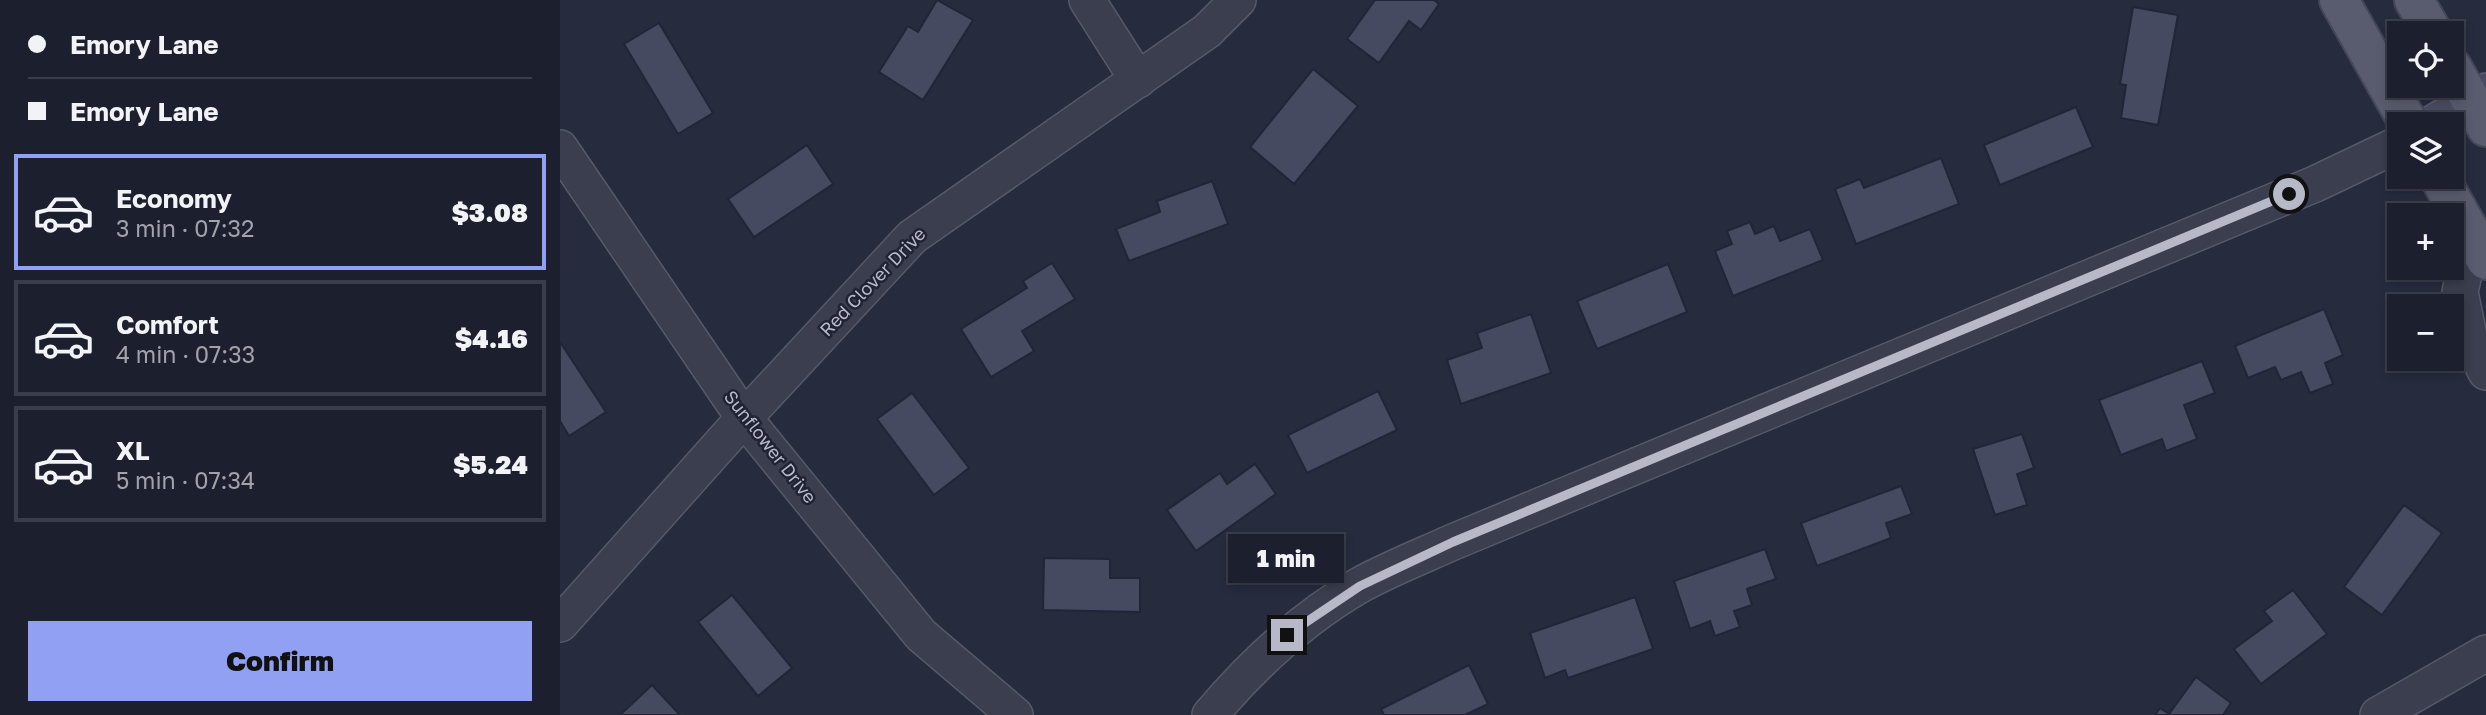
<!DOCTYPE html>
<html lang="en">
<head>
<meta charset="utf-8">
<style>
  body { margin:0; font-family:"Golos Text",sans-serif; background:#252836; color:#f1f3f6; height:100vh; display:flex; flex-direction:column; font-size:26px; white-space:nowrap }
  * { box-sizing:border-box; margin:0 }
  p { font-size:23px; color:#a0a3aa }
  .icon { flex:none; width:38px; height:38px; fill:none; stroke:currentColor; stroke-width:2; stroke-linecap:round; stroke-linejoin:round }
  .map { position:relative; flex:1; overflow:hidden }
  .details { display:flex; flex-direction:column; background:#1c202e; width:560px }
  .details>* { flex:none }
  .guide { display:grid; align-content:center; height:154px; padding:0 28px; background:#1c202e }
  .fabs { position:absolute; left:1827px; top:21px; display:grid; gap:14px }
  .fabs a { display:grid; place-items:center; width:77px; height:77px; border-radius:0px; background:#1c202e; box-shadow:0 4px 10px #0003,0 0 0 2px #3a3e4a; font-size:35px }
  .end { position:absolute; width:32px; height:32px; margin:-16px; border:9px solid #b7b9c9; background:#111; box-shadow:0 0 0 4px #111 }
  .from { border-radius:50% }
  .bubble { position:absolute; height:49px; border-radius:0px; background:#1c202e; box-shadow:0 4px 10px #0003,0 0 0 2px #3a3e4a; font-size:23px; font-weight:800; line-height:49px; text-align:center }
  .guide b { display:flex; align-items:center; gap:24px; height:66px; font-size:26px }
  .guide b+b { border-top:2px solid #3a3e4a }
  .guide i { width:18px; height:18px; background:#f1f3f6 }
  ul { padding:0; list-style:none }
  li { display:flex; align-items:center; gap:21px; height:116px; margin:0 14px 10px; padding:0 14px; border:4px solid #3a3e4a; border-radius:0px }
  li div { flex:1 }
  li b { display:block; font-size:26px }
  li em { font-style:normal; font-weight:800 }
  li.current { border-color:#92a0f3 }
  li>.icon { width:63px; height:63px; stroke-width:1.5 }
  .action { display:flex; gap:14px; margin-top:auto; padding:14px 28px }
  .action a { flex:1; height:80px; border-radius:0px; background:#92a0f3; color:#111; font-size:28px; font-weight:800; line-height:80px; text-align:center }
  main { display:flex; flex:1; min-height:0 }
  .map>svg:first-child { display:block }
</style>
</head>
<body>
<main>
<section class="details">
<div class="guide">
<b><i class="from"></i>Emory Lane</b>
<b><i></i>Emory Lane</b>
</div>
<ul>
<li class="current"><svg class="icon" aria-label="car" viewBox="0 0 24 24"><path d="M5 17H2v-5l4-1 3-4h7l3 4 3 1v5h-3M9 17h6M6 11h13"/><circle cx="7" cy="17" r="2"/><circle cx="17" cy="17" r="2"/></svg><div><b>Economy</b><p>3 min · 07:32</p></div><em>$3.08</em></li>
<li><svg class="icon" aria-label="car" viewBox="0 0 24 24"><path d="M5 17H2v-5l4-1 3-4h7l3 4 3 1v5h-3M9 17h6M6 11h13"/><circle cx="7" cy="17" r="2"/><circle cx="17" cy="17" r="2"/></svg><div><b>Comfort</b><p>4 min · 07:33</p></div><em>$4.16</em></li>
<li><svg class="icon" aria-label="car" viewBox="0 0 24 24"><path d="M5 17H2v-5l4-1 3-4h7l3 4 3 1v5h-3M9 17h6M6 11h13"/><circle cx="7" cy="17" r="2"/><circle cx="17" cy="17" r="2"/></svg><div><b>XL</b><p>5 min · 07:34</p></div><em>$5.24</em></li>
</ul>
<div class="action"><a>Confirm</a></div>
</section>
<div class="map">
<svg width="1926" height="715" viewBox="0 0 1926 715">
  <rect width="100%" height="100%" fill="#262b3e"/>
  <!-- building -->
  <g fill="#464a60" stroke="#212536" stroke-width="2">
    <path d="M 377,0 L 413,20 L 363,100 L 319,72 L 348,26 L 358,32 Z"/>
    <path d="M 815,0 L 874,0 L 879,4 L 861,30 L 849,21 L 819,63 L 787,39 Z"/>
    <path d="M 1573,7 L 1618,15 L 1598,125 L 1561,118 L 1566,85 L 1560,84 Z"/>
    <path d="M 99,23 L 153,113 L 118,134 L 64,44 Z"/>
    <path d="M 753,69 L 798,106 L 734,184 L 690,147 Z"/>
    <path d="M 1516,107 L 1533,147 L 1440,185 L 1424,145 Z"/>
    <path d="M 247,145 L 273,184 L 194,237 L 168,199 Z"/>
    <path d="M 1381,158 L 1399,204 L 1296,244 L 1275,189 L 1300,179 L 1304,188 Z"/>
    <path d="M 652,181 L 668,224 L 569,261 L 556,229 L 600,212 L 597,201 Z"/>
    <path d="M 1190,222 L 1195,234 L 1214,226 L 1220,241 L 1250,229 L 1263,260 L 1173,296 L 1155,251 L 1172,244 L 1167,231 Z"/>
    <path d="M 492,263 L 515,299 L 462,331 L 474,351 L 431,377 L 401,329 L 467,288 L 463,281 Z"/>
    <path d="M 1108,264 L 1127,312 L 1037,349 L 1017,301 Z"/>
    <path d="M 1764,309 L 1783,355 L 1765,363 L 1773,384 L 1750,393 L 1741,372 L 1721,380 L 1715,367 L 1688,378 L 1675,346 Z"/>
    <path d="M 971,314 L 991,373 L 901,404 L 887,360 L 922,348 L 917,333 Z"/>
    <path d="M 0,342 L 46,412 L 9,436 L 0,421 Z"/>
    <path d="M 1642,361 L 1655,393 L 1624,405 L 1637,439 L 1606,451 L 1602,439 L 1561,455 L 1539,400 Z"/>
    <path d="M 818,391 L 837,430 L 747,473 L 728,435 Z"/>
    <path d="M 352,393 L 409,468 L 374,495 L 317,419 Z"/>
    <path d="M 1462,434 L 1474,468 L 1457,474 L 1467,505 L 1435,515 L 1413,449 Z"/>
    <path d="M 695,464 L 716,494 L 636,551 L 607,510 L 660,473 L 667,484 Z"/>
    <path d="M 1341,486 L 1352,514 L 1326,523 L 1331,538 L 1257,566 L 1241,523 Z"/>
    <path d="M 1844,505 L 1882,533 L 1822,615 L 1784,587 Z"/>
    <path d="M 1205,549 L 1216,579 L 1187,589 L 1192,605 L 1174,611 L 1180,627 L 1155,636 L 1150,621 L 1130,629 L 1114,581 Z"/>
    <path d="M 484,558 L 550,559 L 550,578 L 580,578 L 580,612 L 483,610 Z"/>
    <path d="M 1733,590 L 1767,634 L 1701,684 L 1674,649 L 1712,621 L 1704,611 Z"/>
    <path d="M 172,595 L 232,668 L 198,696 L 138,622 Z"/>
    <path d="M 1075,597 L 1093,649 L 1008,678 L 1005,670 L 985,678 L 970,633 Z"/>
    <path d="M 909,665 L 928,704 L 905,715 L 824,715 L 821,709 Z"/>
    <path d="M 1636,677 L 1671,703 L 1663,715 L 1595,715 L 1600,708 L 1609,714 Z"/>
    <path d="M 92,685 L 120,715 L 60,715 Z"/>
  </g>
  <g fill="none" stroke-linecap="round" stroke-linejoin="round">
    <!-- minor casing -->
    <g stroke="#555969" stroke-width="38">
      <g id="minor">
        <path d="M 527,0 L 578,80"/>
        <path d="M 0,148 L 184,418 L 361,635 L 455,715"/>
        <path d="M 1912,236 L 1900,292 L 1910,341 L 1926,372"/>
        <path d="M 0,624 L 184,418 L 352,237 L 647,31 L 678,0"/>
        <path d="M 650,715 C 693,664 741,619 800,585 C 829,569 862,556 893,542 L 1755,184 L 1839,144"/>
        <path d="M 1818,715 L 1926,653"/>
      </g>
    </g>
    <!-- secondary casing -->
    <g stroke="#555969" stroke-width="42">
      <path id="secondary" d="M 1875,124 L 1926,93"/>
    </g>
    <!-- primary casing -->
    <g stroke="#444758" stroke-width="42">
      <g id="primary">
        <path d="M 1779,0 L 1849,124"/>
        <path d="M 1854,0 L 1873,33"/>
        <path d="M 1892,67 L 1926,127"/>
        <path d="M 1879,177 L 1926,260"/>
      </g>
    </g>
    <!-- minor -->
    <use href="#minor" stroke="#3a3e4e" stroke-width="35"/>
    <!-- secondary -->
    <use href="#secondary" stroke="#494c61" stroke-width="38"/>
    <!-- primary -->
    <use href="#primary" stroke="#585c6e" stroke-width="38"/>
  </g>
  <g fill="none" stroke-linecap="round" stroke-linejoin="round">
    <!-- route -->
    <path stroke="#b7b9c9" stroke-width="9" d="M 727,635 L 800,586 L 893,542 L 1729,194"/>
  </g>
  <g text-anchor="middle" stroke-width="5" stroke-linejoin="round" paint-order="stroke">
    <!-- street labels -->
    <g font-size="18" fill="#b7b9c9" stroke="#1f2334">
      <text transform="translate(313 282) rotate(-46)" y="6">Red Clover Drive</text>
      <text transform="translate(210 447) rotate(52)" y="6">Sunflower Drive</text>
    </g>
  </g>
</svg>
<div class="fabs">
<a><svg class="icon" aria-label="locate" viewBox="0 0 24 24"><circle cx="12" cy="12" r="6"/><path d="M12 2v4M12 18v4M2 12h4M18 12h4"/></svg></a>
<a><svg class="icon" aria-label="layers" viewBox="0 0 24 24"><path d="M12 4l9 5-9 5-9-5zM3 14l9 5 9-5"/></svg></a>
<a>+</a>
<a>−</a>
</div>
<i class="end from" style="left:1729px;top:194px"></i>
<i class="end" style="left:727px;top:635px"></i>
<div class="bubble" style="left:668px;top:534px;width:116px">1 min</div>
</div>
</main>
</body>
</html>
